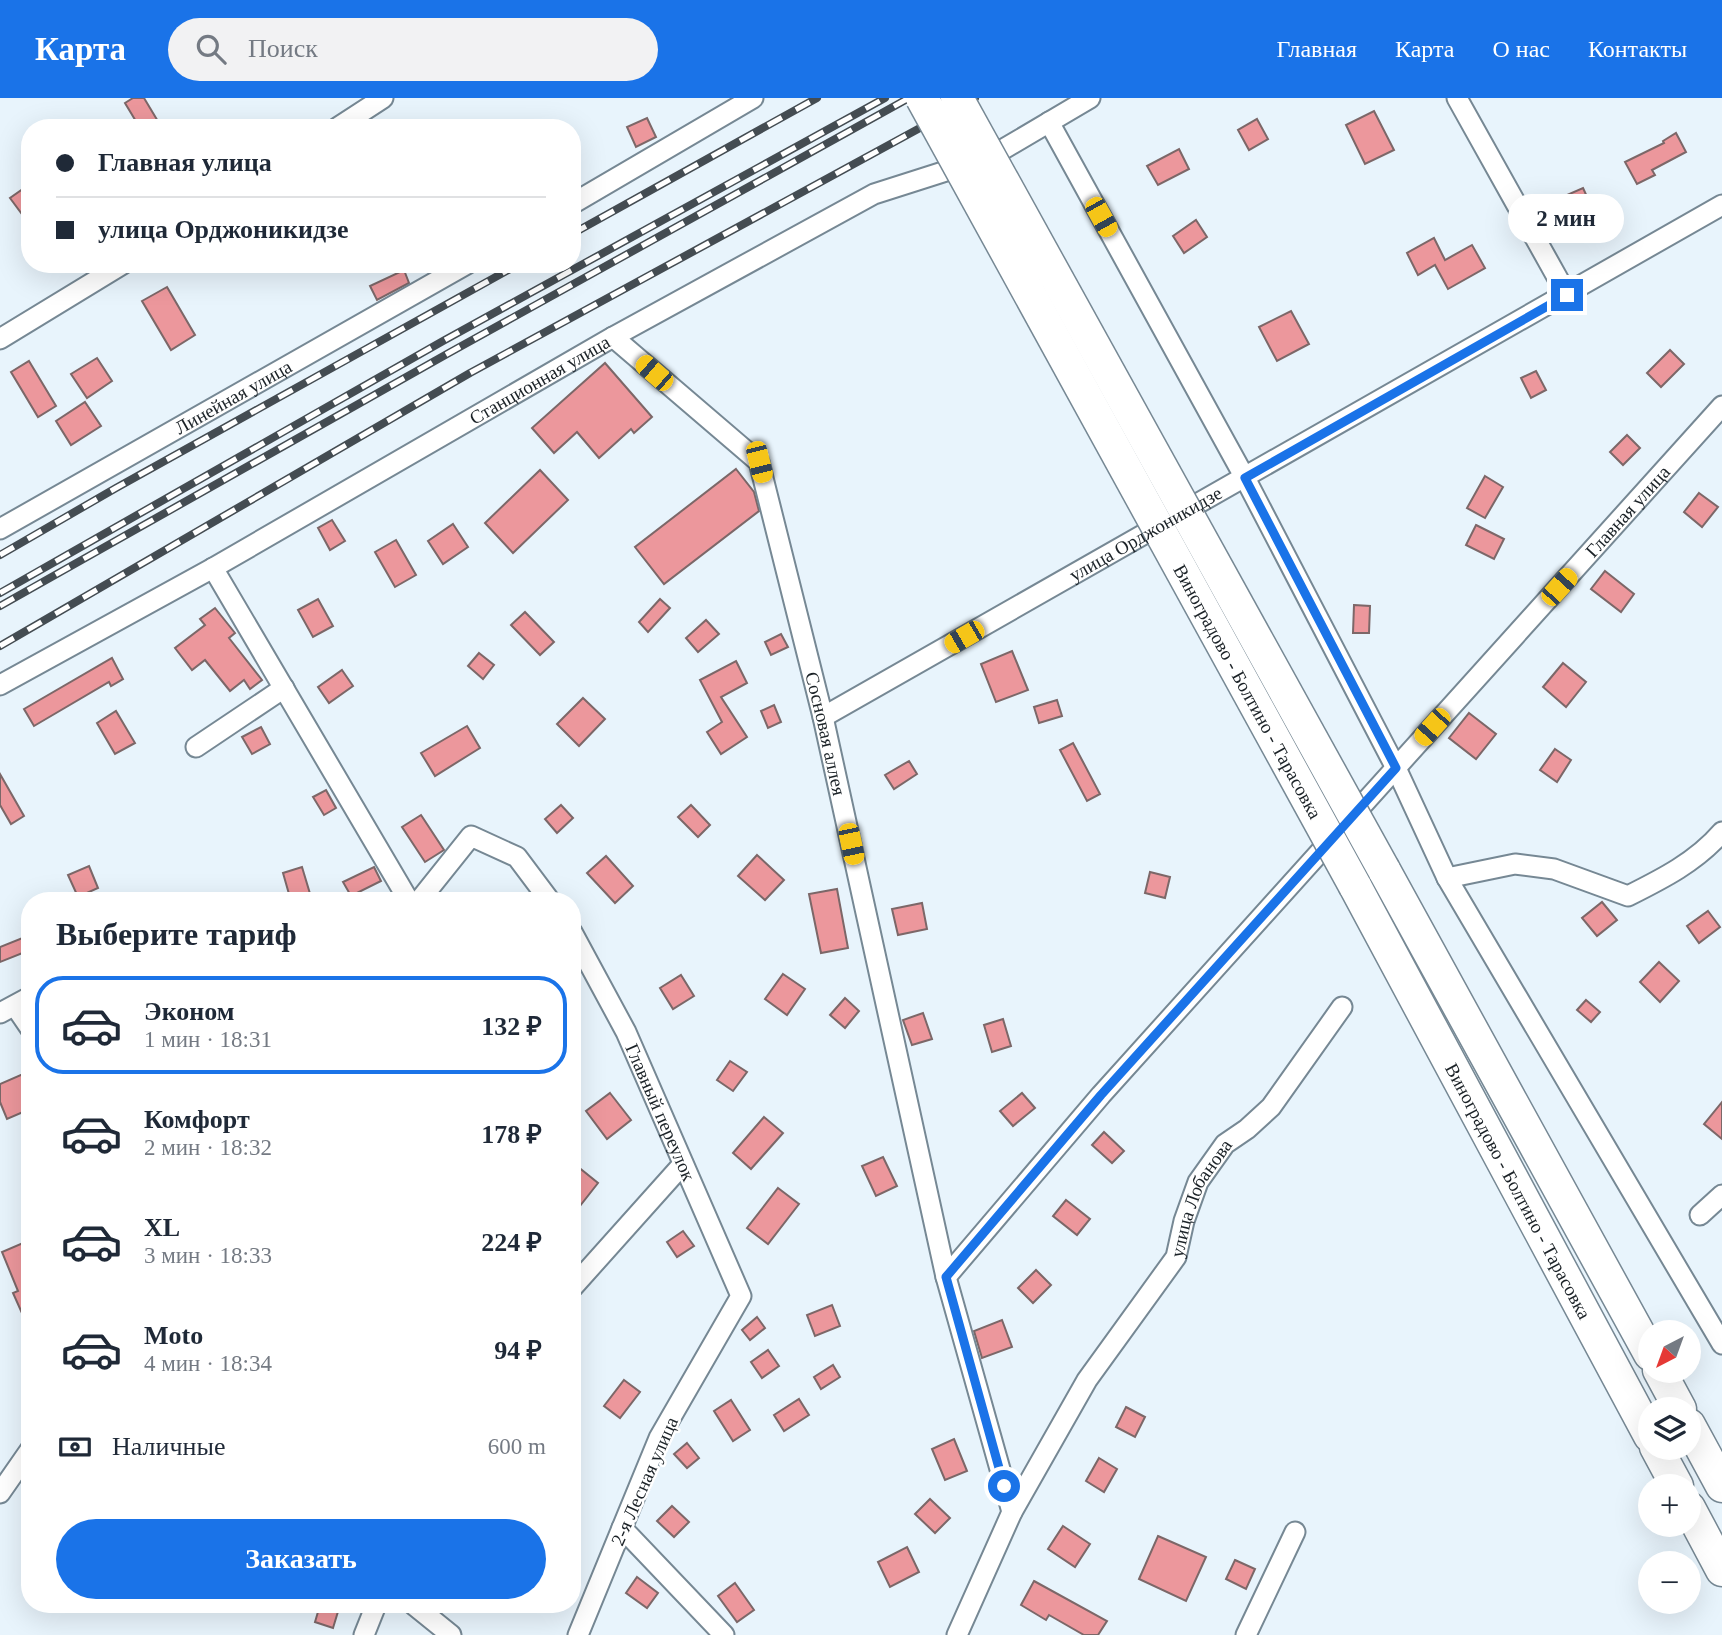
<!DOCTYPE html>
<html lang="ru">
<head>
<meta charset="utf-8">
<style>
  body { margin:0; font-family:"Times New Roman",serif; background:#f2f2f3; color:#1f2937; height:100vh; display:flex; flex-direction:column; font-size:26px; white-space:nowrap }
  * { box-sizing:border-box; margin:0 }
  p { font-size:23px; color:#747a83 }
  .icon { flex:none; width:38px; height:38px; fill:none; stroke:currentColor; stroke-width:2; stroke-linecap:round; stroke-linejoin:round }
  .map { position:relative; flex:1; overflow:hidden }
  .details { position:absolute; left:21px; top:794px; width:560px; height:721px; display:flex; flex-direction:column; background:#fff; border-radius:28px; box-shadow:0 7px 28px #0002 }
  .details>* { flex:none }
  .top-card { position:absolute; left:21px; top:21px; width:560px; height:154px; border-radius:28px; box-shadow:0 7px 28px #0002; display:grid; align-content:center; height:154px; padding:0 35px; background:#fff }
  .needle { width:46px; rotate:221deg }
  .buttons { position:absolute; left:1638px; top:1222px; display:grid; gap:14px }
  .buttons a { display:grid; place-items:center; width:63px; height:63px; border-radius:50%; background:#fff; box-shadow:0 7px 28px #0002; font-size:35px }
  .end { position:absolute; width:32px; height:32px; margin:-16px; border:9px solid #1a73e8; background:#fff; box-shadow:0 0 0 4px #fff }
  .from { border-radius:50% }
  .bubble { position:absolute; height:49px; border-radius:24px; background:#fff; box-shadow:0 7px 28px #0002; font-size:23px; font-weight:700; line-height:49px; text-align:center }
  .car { position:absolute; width:21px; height:42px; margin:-21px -10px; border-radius:9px; box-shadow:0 0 5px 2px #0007; background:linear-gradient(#f5c518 24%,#345 0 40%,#f5c518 0 76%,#345 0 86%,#f5c518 0) }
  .top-card b { display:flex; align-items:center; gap:24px; height:66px; font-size:26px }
  .top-card b+b { border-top:2px solid #e0e1e3 }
  .top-card i { width:18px; height:18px; background:#1f2937 }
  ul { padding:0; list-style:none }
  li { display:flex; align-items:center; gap:21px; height:98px; margin:0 14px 10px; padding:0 21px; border:4px solid transparent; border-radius:28px }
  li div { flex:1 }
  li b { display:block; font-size:26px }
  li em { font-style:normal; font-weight:700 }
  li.selected { border-color:#1a73e8 }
  li>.icon { width:63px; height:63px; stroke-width:1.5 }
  h2 { padding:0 35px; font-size:32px; line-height:84px }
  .pay { display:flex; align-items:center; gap:18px; height:77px; padding:0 35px; font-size:26px }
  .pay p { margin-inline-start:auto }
  .action { display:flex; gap:14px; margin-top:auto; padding:14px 35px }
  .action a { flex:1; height:80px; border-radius:42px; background:#1a73e8; color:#fff; font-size:28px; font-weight:700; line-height:80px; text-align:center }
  header { display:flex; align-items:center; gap:42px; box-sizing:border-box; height:98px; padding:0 35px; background:#1a73e8; color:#fff }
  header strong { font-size:33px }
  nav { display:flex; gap:38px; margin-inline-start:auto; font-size:24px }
  .search { width:490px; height:63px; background:#f2f2f3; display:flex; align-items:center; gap:18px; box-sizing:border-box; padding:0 24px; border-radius:38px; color:#747a83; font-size:26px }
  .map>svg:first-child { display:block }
</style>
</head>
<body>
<header>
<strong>Карта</strong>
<div class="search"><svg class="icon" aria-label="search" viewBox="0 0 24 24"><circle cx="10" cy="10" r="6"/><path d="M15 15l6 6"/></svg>Поиск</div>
<nav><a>Главная</a><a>Карта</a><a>О нас</a><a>Контакты</a></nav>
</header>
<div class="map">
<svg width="1722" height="1537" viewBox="0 0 1722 1537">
  <rect width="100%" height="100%" fill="#e8f4fc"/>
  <!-- building -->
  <g fill="#ec979c" stroke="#7c6768" stroke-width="2">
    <path d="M 133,0 L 144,0 L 162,30 L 140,30 L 125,5 Z"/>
    <path d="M 1374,13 L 1394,52 L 1365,66 L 1346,27 Z"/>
    <path d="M 647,20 L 656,39 L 636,49 L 627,29 Z"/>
    <path d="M 1257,21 L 1268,41 L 1249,52 L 1238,32 Z"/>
    <path d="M 1676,35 L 1686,54 L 1652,72 L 1655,77 L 1637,86 L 1625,64 L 1664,45 L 1663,43 Z"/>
    <path d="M 1179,51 L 1189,71 L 1158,87 L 1147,68 Z"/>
    <path d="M 30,86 L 30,127 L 10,100 Z"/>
    <path d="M 1583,90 L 1594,114 L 1579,122 L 1567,97 Z"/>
    <path d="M 1196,122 L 1207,139 L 1184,155 L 1173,138 Z"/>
    <path d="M 1434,140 L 1445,162 L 1472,147 L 1485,170 L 1448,191 L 1435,167 L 1418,177 L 1407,155 Z"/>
    <path d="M 404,172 L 409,185 L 377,202 L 370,188 Z"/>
    <path d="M 167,189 L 195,237 L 171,252 L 142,203 Z"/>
    <path d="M 1291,213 L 1309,246 L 1277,263 L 1259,229 Z"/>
    <path d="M 1670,252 L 1684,266 L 1661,289 L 1647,275 Z"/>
    <path d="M 97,260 L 112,283 L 87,300 L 71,276 Z"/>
    <path d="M 29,263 L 56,308 L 38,319 L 11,274 Z"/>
    <path d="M 605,265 L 652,319 L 634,335 L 631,331 L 599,360 L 577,334 L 554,355 L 532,330 Z"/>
    <path d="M 1536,273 L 1546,292 L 1531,300 L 1521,280 Z"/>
    <path d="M 85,304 L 101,328 L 71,347 L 56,323 Z"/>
    <path d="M 1627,337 L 1640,350 L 1623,367 L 1610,354 Z"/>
    <path d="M 736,371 L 754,394 L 759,413 L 664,486 L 635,449 Z"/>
    <path d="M 540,372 L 568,402 L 513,455 L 485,425 Z"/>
    <path d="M 1485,378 L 1503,389 L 1485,420 L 1467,410 Z"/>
    <path d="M 1699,395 L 1718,409 L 1702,429 L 1684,414 Z"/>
    <path d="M 332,422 L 345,443 L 330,452 L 318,430 Z"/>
    <path d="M 453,426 L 468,449 L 443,466 L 428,443 Z"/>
    <path d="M 1476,427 L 1504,441 L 1494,461 L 1466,447 Z"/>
    <path d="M 396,442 L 416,477 L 395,489 L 375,454 Z"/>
    <path d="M 1605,473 L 1634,496 L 1621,514 L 1591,491 Z"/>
    <path d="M 318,501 L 333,528 L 313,539 L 298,512 Z"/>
    <path d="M 660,501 L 670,510 L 648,534 L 639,524 Z"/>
    <path d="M 1354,507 L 1370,508 L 1369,535 L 1353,535 Z"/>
    <path d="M 215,510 L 235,535 L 229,540 L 262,582 L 250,591 L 244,582 L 230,593 L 205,562 L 192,572 L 175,550 L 205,527 L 200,521 Z"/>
    <path d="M 525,514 L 554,544 L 540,557 L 511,527 Z"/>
    <path d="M 706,522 L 719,536 L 698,554 L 686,540 Z"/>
    <path d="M 781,536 L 788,549 L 771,557 L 765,544 Z"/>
    <path d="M 1012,553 L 1028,592 L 996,604 L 981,566 Z"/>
    <path d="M 479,555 L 494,567 L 483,581 L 468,568 Z"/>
    <path d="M 112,560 L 123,581 L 111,588 L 109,584 L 34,628 L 24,611 Z"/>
    <path d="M 736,563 L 747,585 L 721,599 L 747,639 L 721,656 L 707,634 L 722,624 L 700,582 Z"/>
    <path d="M 1563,565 L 1586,584 L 1566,609 L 1543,589 Z"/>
    <path d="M 342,572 L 353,588 L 329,605 L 318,589 Z"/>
    <path d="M 583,600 L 605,621 L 579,648 L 557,626 Z"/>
    <path d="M 1057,602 L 1062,618 L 1039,625 L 1034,609 Z"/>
    <path d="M 774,607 L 781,624 L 768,630 L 761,613 Z"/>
    <path d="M 116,613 L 135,645 L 115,656 L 97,625 Z"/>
    <path d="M 1469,615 L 1496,636 L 1476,661 L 1449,640 Z"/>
    <path d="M 467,628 L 480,650 L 435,678 L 421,655 Z"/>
    <path d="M 261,629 L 270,646 L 252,656 L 242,639 Z"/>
    <path d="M 1073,645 L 1100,696 L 1087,703 L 1060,652 Z"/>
    <path d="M 1555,651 L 1571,662 L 1557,684 L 1540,672 Z"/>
    <path d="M 909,663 L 917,676 L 894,691 L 885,677 Z"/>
    <path d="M 0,676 L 24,718 L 11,726 L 0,707 Z"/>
    <path d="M 326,692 L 336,710 L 324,717 L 313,699 Z"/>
    <path d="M 561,707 L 573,720 L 557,735 L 545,721 Z"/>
    <path d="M 691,707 L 710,727 L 698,739 L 678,719 Z"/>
    <path d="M 421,717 L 444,752 L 425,764 L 402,729 Z"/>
    <path d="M 757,757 L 784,782 L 765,802 L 738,778 Z"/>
    <path d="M 606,758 L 633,788 L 615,805 L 587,775 Z"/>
    <path d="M 89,768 L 98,790 L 78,799 L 68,777 Z"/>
    <path d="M 302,769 L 311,799 L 291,803 L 283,775 Z"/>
    <path d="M 374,769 L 381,783 L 351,798 L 343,784 Z"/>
    <path d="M 1150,774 L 1170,779 L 1165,800 L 1145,795 Z"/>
    <path d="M 837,791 L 848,850 L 821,855 L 809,796 Z"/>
    <path d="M 1602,804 L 1617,822 L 1597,838 L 1582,820 Z"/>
    <path d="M 922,805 L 927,831 L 898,837 L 892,811 Z"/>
    <path d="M 1708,813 L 1720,829 L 1699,845 L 1687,828 Z"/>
    <path d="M 30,837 L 30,852 L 0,864 L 0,849 Z"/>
    <path d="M 1659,864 L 1679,883 L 1660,904 L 1640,884 Z"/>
    <path d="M 783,876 L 805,891 L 787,917 L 765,901 Z"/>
    <path d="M 681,877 L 694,898 L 673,911 L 660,890 Z"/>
    <path d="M 845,900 L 859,913 L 845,930 L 830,917 Z"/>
    <path d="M 1586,902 L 1600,914 L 1591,924 L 1577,912 Z"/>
    <path d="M 923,915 L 932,941 L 912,947 L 903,922 Z"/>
    <path d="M 1003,921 L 1011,948 L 992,954 L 984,927 Z"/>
    <path d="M 730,963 L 747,974 L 733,993 L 717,982 Z"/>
    <path d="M 23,976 L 30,992 L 30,1011 L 7,1021 L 0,1004 L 0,986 Z"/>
    <path d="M 610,995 L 631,1022 L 607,1041 L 586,1013 Z"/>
    <path d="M 1022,995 L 1035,1010 L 1013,1028 L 1000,1013 Z"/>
    <path d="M 1722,1004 L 1722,1041 L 1704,1026 Z"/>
    <path d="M 764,1019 L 783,1035 L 751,1071 L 733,1055 Z"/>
    <path d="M 1104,1034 L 1124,1053 L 1112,1065 L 1092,1047 Z"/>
    <path d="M 883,1059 L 897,1088 L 876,1098 L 862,1068 Z"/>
    <path d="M 572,1064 L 598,1085 L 572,1118 Z"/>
    <path d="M 778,1090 L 799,1106 L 768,1146 L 747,1130 Z"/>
    <path d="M 1066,1102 L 1090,1121 L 1077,1137 L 1053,1118 Z"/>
    <path d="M 683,1133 L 694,1148 L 677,1159 L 667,1144 Z"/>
    <path d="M 30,1142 L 30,1233 L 13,1195 L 18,1193 L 2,1154 Z"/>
    <path d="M 1036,1172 L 1051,1187 L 1033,1205 L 1018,1190 Z"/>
    <path d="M 832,1207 L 840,1228 L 815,1238 L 807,1217 Z"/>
    <path d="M 757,1219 L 765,1230 L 750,1242 L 742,1232 Z"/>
    <path d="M 1002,1222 L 1012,1249 L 982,1260 L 974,1233 Z"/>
    <path d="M 768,1252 L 779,1268 L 762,1280 L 751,1264 Z"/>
    <path d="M 833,1267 L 840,1279 L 821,1291 L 814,1279 Z"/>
    <path d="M 624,1282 L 640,1294 L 620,1320 L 604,1308 Z"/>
    <path d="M 799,1301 L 809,1317 L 784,1333 L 774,1317 Z"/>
    <path d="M 731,1302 L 750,1332 L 733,1343 L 714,1313 Z"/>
    <path d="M 1126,1309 L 1145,1319 L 1135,1339 L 1116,1329 Z"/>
    <path d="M 954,1341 L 967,1373 L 945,1382 L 932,1351 Z"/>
    <path d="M 687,1345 L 699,1360 L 687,1370 L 674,1356 Z"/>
    <path d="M 1099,1360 L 1117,1371 L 1104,1394 L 1086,1383 Z"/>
    <path d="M 930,1401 L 950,1420 L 935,1435 L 915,1416 Z"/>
    <path d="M 672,1408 L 689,1424 L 674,1439 L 657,1423 Z"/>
    <path d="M 1063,1428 L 1090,1446 L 1075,1469 L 1048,1451 Z"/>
    <path d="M 1158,1438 L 1206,1459 L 1186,1503 L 1139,1481 Z"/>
    <path d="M 907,1449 L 919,1474 L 890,1489 L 878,1464 Z"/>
    <path d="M 1235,1462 L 1255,1471 L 1246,1491 L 1226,1481 Z"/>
    <path d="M 637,1479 L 658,1495 L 647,1510 L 626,1495 Z"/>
    <path d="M 1034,1483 L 1107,1523 L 1098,1537 L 1084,1537 L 1049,1517 L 1046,1522 L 1021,1507 Z"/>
    <path d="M 735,1485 L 754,1512 L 737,1524 L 718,1498 Z"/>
    <path d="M 320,1507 L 340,1507 L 333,1530 L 315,1524 Z"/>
  </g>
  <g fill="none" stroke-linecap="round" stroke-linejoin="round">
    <!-- street casing -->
    <g stroke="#768894" stroke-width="23">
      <g id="street">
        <path d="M 1457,0 L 1567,197"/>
        <path d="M 1049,24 L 1245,380 L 1396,670 L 1447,780 L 1722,1246"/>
        <path d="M 337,30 L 383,0"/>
        <path d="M 572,106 L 753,0"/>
        <path id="s1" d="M 613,239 L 759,364 L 823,619 L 946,1179"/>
        <path d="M 0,241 L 123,166"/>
        <path id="s2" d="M 0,431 L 467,166"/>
        <path d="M 213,470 L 409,803"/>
        <path id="s3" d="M 0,587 L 213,470 L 613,239 L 874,96 L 990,59 L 1090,0"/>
        <path id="s4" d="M 823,619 L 1722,107"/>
        <path d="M 196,649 L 284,590"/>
        <path d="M 1447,780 L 1515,766 L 1554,771 L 1628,798 C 1662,781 1696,764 1722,734"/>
        <path d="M 419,803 L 471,738 L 517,759 L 550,803"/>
        <path id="s5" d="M 572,834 L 626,934 L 741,1198 L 659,1340 L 578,1537"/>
        <path d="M 15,908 L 30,930"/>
        <path d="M 0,915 L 30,899"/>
        <path d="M 1700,1117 L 1722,1097"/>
        <path d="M 572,1190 L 683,1066"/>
        <path d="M 0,1395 L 30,1352"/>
        <path id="s6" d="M 1012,1414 L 1087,1282 L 1176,1159 L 1184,1123 L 1198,1084 L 1225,1046 L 1247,1031 L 1271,1009 L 1342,909"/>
        <path d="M 622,1430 L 724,1537"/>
        <path d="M 414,1507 L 451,1537"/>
        <path d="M 364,1537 L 376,1507"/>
        <path id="s7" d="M 957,1537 L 1012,1414 L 946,1179 L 1101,997 L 1722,308"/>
        <path d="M 1246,1537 L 1295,1434"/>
      </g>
    </g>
    <!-- primary casing -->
    <g stroke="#768894" stroke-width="35">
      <g id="primary">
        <path d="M 1384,772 L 1650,1256"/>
        <path id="s8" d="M 1355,788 L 1650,1338"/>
        <path d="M 1659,1272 L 1680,1311"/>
        <path d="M 1689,1327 L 1722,1388"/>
        <path d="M 1656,1349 L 1677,1388"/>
        <path d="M 1689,1410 L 1722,1472"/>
      </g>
    </g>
    <!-- street -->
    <use href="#street" stroke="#fff" stroke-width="19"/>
    <!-- primary -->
    <use href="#primary" stroke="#fff" stroke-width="32"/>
    <!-- rail casing -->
    <g stroke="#444c52" stroke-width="8">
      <g id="rail">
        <path d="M 572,136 L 817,0"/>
        <path d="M 0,457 L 116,390 L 519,166"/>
        <path d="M 0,495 L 443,243 L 885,0"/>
        <path d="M 0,508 L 447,256 L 909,0"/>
        <path d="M 0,548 L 470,275 L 975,0"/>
      </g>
    </g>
    <!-- rail -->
    <use href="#rail" stroke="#fff" stroke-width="5" stroke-dasharray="16" stroke-linecap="butt"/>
    <!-- primary-bridge casing -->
    <g stroke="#768894" stroke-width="35" stroke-linecap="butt">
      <g id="primary-bridge">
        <path id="s9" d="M 922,0 L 1355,788"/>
        <path d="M 957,0 L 1384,772"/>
      </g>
    </g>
    <!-- primary-bridge -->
    <use href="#primary-bridge" stroke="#fff" stroke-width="32"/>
  </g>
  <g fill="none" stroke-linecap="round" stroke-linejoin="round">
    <!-- route -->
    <path stroke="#1a73e8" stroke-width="9" d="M 1004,1388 L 946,1179 L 1101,997 L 1396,670 L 1245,380 L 1567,197"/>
  </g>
  <g text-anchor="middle" stroke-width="5" stroke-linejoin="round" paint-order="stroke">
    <!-- street labels -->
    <g font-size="19" fill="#1b2227" stroke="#fff">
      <text dy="7" stroke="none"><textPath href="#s3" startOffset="620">Станционная улица</textPath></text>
      <text dy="7" stroke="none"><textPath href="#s2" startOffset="268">Линейная улица</textPath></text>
      <text dy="7" stroke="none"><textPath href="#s7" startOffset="1404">Главная улица</textPath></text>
      <text dy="7" stroke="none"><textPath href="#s4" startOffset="371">улица Орджоникидзе</textPath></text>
      <text dy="7" stroke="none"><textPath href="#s9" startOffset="677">Виноградово - Болтино - Тарасовка</textPath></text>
      <text dy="7" stroke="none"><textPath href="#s1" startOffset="472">Сосновая аллея</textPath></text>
      <text dy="7" stroke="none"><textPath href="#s5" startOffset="201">Главный переулок</textPath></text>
      <text dy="7" stroke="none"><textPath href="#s8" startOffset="346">Виноградово - Болтино - Тарасовка</textPath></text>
      <text dy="7" stroke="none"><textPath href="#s6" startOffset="368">улица Лобанова</textPath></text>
      <text transform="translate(644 1383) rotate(-66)" y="7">2-я Лесная улица</text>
    </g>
  </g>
</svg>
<div class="buttons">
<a><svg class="needle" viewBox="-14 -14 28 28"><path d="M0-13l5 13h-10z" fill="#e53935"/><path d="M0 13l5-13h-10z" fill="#747a83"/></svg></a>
<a><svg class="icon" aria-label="layers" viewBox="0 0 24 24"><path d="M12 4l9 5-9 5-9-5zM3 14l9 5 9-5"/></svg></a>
<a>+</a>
<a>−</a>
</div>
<i class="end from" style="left:1004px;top:1388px"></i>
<i class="end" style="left:1567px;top:197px"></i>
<div class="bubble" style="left:1508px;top:96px;width:116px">2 мин</div>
<i class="car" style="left:1101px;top:119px;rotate:151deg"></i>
<i class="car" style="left:654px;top:275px;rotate:311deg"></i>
<i class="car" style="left:759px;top:364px;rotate:166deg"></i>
<i class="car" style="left:1559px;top:489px;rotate:42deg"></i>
<i class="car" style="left:964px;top:539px;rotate:240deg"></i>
<i class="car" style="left:1432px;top:629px;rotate:222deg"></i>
<i class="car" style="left:851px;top:746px;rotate:168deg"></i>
<div class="top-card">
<b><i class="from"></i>Главная улица</b>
<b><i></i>улица Орджоникидзе</b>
</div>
<section class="details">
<h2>Выберите тариф</h2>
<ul>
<li class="selected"><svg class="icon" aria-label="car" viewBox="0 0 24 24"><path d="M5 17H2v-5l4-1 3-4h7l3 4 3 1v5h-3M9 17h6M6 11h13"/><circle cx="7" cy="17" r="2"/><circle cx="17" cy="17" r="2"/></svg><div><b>Эконом</b><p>1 мин · 18:31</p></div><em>132 ₽</em></li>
<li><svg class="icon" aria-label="car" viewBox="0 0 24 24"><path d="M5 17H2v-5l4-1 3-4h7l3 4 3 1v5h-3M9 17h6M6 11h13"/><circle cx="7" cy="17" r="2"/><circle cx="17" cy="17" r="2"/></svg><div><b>Комфорт</b><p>2 мин · 18:32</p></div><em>178 ₽</em></li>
<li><svg class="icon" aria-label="car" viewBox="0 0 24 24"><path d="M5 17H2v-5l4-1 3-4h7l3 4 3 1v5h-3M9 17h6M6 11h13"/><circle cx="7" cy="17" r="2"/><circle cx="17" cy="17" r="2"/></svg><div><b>XL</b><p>3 мин · 18:33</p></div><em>224 ₽</em></li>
<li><svg class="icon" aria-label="car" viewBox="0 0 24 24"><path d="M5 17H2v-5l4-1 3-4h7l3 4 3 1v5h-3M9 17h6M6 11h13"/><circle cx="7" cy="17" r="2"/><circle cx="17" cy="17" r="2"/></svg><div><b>Moto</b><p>4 мин · 18:34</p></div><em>94 ₽</em></li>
</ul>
<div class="pay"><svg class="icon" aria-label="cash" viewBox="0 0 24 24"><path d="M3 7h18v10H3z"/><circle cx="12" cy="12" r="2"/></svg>Наличные<p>600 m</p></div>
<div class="action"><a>Заказать</a></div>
</section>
</div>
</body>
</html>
